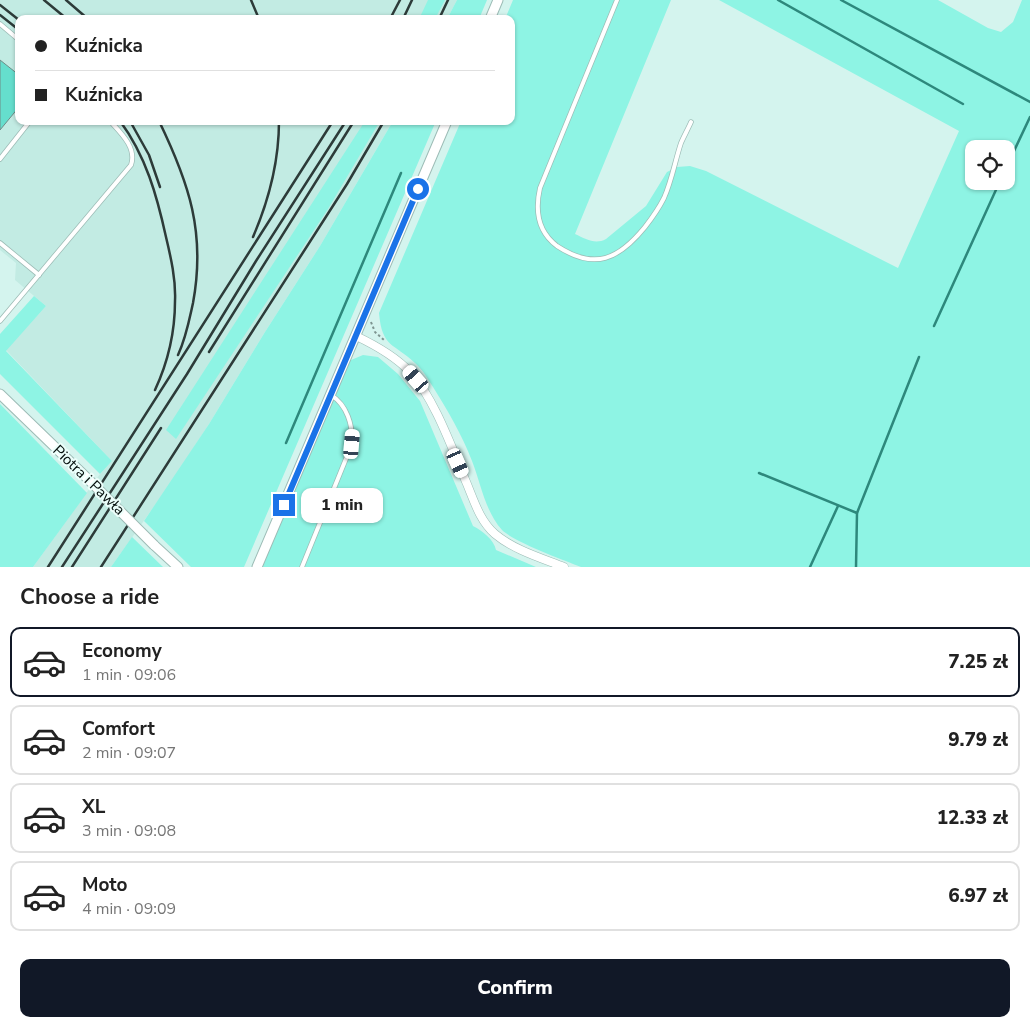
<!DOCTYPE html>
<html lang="en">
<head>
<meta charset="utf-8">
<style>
  body { margin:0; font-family:"Nunito Sans",sans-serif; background:#f6f6f6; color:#222; height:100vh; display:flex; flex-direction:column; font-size:19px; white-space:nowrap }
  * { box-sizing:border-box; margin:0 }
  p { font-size:16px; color:#767676 }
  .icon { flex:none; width:28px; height:28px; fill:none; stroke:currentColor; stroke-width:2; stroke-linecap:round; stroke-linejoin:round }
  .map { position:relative; height:567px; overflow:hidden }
  .details { display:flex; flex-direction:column; background:#fff; flex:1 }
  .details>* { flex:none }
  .hud { position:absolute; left:15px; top:15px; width:500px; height:110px; border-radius:10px; box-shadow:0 1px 4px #0004; display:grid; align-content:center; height:110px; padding:0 20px; background:#fff }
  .controls { position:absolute; left:965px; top:140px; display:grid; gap:10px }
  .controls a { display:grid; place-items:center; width:50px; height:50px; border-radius:10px; background:#fff; box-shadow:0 1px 4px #0004; font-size:25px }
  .end { position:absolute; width:22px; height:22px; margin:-11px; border:6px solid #1a73e8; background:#fff; box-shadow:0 0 0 2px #fff }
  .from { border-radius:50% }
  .bubble { position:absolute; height:35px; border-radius:10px; background:#fff; box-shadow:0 1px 4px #0004; font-size:16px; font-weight:800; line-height:35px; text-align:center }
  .car { position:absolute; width:15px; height:30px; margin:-15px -8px; border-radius:6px; box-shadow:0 0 4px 1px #0007; background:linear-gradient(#fff 24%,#345 0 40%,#fff 0 76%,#345 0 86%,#fff 0) }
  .hud b { display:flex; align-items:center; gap:18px; height:48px; font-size:19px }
  .hud b+b { border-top:1px solid #e0e0e0 }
  .hud i { width:12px; height:12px; background:#222 }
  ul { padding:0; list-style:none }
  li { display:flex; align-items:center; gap:15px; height:70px; margin:0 10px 8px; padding:0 10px; border:2px solid #e0e0e0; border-radius:10px }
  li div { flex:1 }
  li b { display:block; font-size:19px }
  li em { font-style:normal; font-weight:800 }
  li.active { border-color:#111827 }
  li>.icon { width:45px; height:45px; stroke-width:1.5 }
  h2 { padding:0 20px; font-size:22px; line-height:60px }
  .primary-button { display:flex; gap:10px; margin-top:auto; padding:10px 20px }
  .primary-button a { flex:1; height:58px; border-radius:10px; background:#111827; color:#fff; font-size:20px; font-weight:800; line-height:58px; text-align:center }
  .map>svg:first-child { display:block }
</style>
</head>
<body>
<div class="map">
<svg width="1030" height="567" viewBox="0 0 1030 567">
  <rect width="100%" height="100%" fill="#d4f4ee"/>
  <!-- built -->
  <path fill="#c2ebe3" d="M 0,0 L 457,0 L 447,19 L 19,19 L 19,121 L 393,121 L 320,246 L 265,332 L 209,424 L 170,484 L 111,567 L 33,567 L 100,474 L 112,461 L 6,350 L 46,306 L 15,280 L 16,263 L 0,250 Z"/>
  <!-- green -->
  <g fill="#8ef4e4" fill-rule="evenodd">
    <path d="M 428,0 L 445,0 L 435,19 L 419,19 Z"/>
    <path d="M 457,0 L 487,0 L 479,19 L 447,19 Z"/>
    <path d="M 513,0 L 671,0 L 575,234 C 586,239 595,245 606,239 L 646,206 L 667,172 L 677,167 L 690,166 L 706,171 L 898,268 L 959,131 L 719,0 L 938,0 L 988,28 L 1001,32 L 1013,22 L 1022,0 L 1030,0 L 1030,567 L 581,567 C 564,560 514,542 502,530 C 485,511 481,484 472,461 C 462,435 448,411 433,387 C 428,379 422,369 415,363 C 394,343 382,348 379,313 L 461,121 L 511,121 L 511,19 L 505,19 ZM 974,149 L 1006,149 L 1006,181 L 974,181 Z"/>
    <path d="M 365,121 L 380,121 L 328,209 L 176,439 L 166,430 Z"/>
    <path d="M 393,121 L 436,121 L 244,567 L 191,567 L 144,521 L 209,424 L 265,332 L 320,246 Z"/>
    <path d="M 34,296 L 46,306 L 6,351 L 112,461 L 100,474 L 0,374 L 0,334 Z"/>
    <path d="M 363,355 L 378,357 L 398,374 L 420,401 L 473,526 C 483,531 494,540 496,550 L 536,567 L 258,567 L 344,363 Z"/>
    <path d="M 0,404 L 87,493 L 33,567 L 0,567 Z"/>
    <path d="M 132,537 L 163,567 L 111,567 Z"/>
  </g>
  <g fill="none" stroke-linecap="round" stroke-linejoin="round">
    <!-- stream -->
    <g stroke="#2d887c" stroke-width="2.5">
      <path d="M 778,0 L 963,104"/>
      <path d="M 841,0 L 1030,102"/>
      <path d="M 1006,168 L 1030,117"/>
      <path d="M 934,326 L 1000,181"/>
      <path d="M 286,443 L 401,173"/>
      <path d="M 759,473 L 857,513"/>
      <path d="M 810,567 L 838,506"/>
      <path d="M 856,567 L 857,513 L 919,357"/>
    </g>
  </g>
  <!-- building -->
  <path fill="#65decd" stroke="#6f8c87" d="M 0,60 L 19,75 L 19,107 L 0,130 Z"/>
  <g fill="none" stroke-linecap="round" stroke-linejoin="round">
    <!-- service casing -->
    <g stroke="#9dbcb6" stroke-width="5.5">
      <g id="service">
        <path d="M 617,0 L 540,188 C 535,210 537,231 557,246 C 595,271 619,259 645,227 C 652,218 659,208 664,198 C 672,180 675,161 681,143 C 684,136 688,129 691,122"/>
        <path d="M 0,24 L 19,40"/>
        <path d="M 0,159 L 30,121"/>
        <path d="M 0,243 L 39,275"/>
        <path d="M 0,321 L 131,165 C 137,148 121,133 110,121"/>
        <path d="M 302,567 L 352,444 C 353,425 347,405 331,395"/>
      </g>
    </g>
    <!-- minor casing -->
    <g stroke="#9dbcb6" stroke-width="9">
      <path id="minor" d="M 356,336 C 375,345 395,356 410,372 C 434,397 453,451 467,484 C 474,501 480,521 495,534 C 514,550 541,558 564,567"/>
    </g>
    <!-- tertiary casing -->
    <g stroke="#9dbcb6" stroke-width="11">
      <g id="tertiary">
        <path d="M 490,19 L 498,0"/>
        <path d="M 0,394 L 88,479"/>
        <path d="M 154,545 L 178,567"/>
        <path d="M 257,567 L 447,121"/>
      </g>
    </g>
    <!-- path -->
    <path stroke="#7e9490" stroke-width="2" stroke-dasharray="2.5 2.5" stroke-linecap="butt" d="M 371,322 L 375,332 L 384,340"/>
    <!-- service -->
    <use href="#service" stroke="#fff" stroke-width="4"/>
    <!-- minor -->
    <use href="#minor" stroke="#fff" stroke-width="8"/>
    <!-- tertiary -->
    <use href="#tertiary" stroke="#fff" stroke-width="9"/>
    <!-- rail -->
    <g stroke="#2d3b39" stroke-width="2.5">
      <path d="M 44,0 L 67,19"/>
      <path d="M 66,0 L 88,19"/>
      <path d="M 251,0 L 259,19"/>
      <path d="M 0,5 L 19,20"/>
      <path d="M 0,15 L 19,30"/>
      <path d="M 390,19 L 400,0"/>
      <path d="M 403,19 L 412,0"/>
      <path d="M 439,19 L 448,0"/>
      <path d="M 120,121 C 146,156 157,196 166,237 C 171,258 176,280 175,301 C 175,332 168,362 155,390"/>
      <path d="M 130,121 L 149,155 L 160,187"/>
      <path d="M 159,121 C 189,183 206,233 193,303 C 189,321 186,338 178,355"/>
      <path d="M 253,237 C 269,200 279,162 279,121"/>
      <path d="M 209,352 L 354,121"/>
      <path d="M 48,567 L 333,121"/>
      <path d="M 62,567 L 187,374 L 256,261 L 346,121"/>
      <path d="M 72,567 L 161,428"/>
      <path d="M 101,567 L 347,184 L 384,121"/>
    </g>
    <!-- tertiary-bridge casing -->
    <g stroke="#9dbcb6" stroke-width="11" stroke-linecap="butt">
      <path id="tertiary-bridge" d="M 88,479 L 154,545"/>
    </g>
    <!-- tertiary-bridge -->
    <use href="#tertiary-bridge" stroke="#fff" stroke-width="9"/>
  </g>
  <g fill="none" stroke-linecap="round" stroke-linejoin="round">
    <!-- route -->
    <path stroke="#1a73e8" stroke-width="6" d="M 284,505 L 418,189"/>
  </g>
  <g text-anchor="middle" stroke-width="4" stroke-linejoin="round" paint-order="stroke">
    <!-- street labels -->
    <g font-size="15" fill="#040e0c" stroke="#ebfefa">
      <text transform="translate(89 480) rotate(44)" y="5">Piotra i Pawła</text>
    </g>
  </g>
</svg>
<div class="controls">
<a><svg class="icon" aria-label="locate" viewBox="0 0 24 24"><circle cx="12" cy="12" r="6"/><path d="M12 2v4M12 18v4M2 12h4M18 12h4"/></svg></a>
</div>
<i class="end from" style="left:418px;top:189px"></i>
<i class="end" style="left:284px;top:505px"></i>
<div class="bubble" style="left:301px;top:488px;width:82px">1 min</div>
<i class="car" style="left:416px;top:379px;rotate:319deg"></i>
<i class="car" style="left:352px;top:444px;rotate:5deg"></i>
<i class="car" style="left:458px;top:463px;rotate:156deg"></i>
<div class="hud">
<b><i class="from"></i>Kuźnicka</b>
<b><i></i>Kuźnicka</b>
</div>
</div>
<section class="details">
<h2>Choose a ride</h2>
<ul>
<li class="active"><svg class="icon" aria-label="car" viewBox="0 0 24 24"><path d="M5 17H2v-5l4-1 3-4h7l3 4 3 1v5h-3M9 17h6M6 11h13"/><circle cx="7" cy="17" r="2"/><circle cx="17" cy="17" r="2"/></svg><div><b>Economy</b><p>1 min · 09:06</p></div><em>7.25 zł</em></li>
<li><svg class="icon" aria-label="car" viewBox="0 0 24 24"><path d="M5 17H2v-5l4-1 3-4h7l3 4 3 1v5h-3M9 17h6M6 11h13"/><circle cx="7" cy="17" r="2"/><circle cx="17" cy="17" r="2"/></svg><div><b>Comfort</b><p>2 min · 09:07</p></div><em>9.79 zł</em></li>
<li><svg class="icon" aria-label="car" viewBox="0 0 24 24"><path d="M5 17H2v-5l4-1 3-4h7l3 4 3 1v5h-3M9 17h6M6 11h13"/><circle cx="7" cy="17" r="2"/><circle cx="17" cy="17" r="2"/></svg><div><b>XL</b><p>3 min · 09:08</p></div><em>12.33 zł</em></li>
<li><svg class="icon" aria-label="car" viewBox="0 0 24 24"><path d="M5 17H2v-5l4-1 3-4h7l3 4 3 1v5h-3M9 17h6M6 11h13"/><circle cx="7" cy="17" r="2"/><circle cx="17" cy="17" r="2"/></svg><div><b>Moto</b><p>4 min · 09:09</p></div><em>6.97 zł</em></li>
</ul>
<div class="primary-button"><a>Confirm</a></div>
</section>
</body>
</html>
